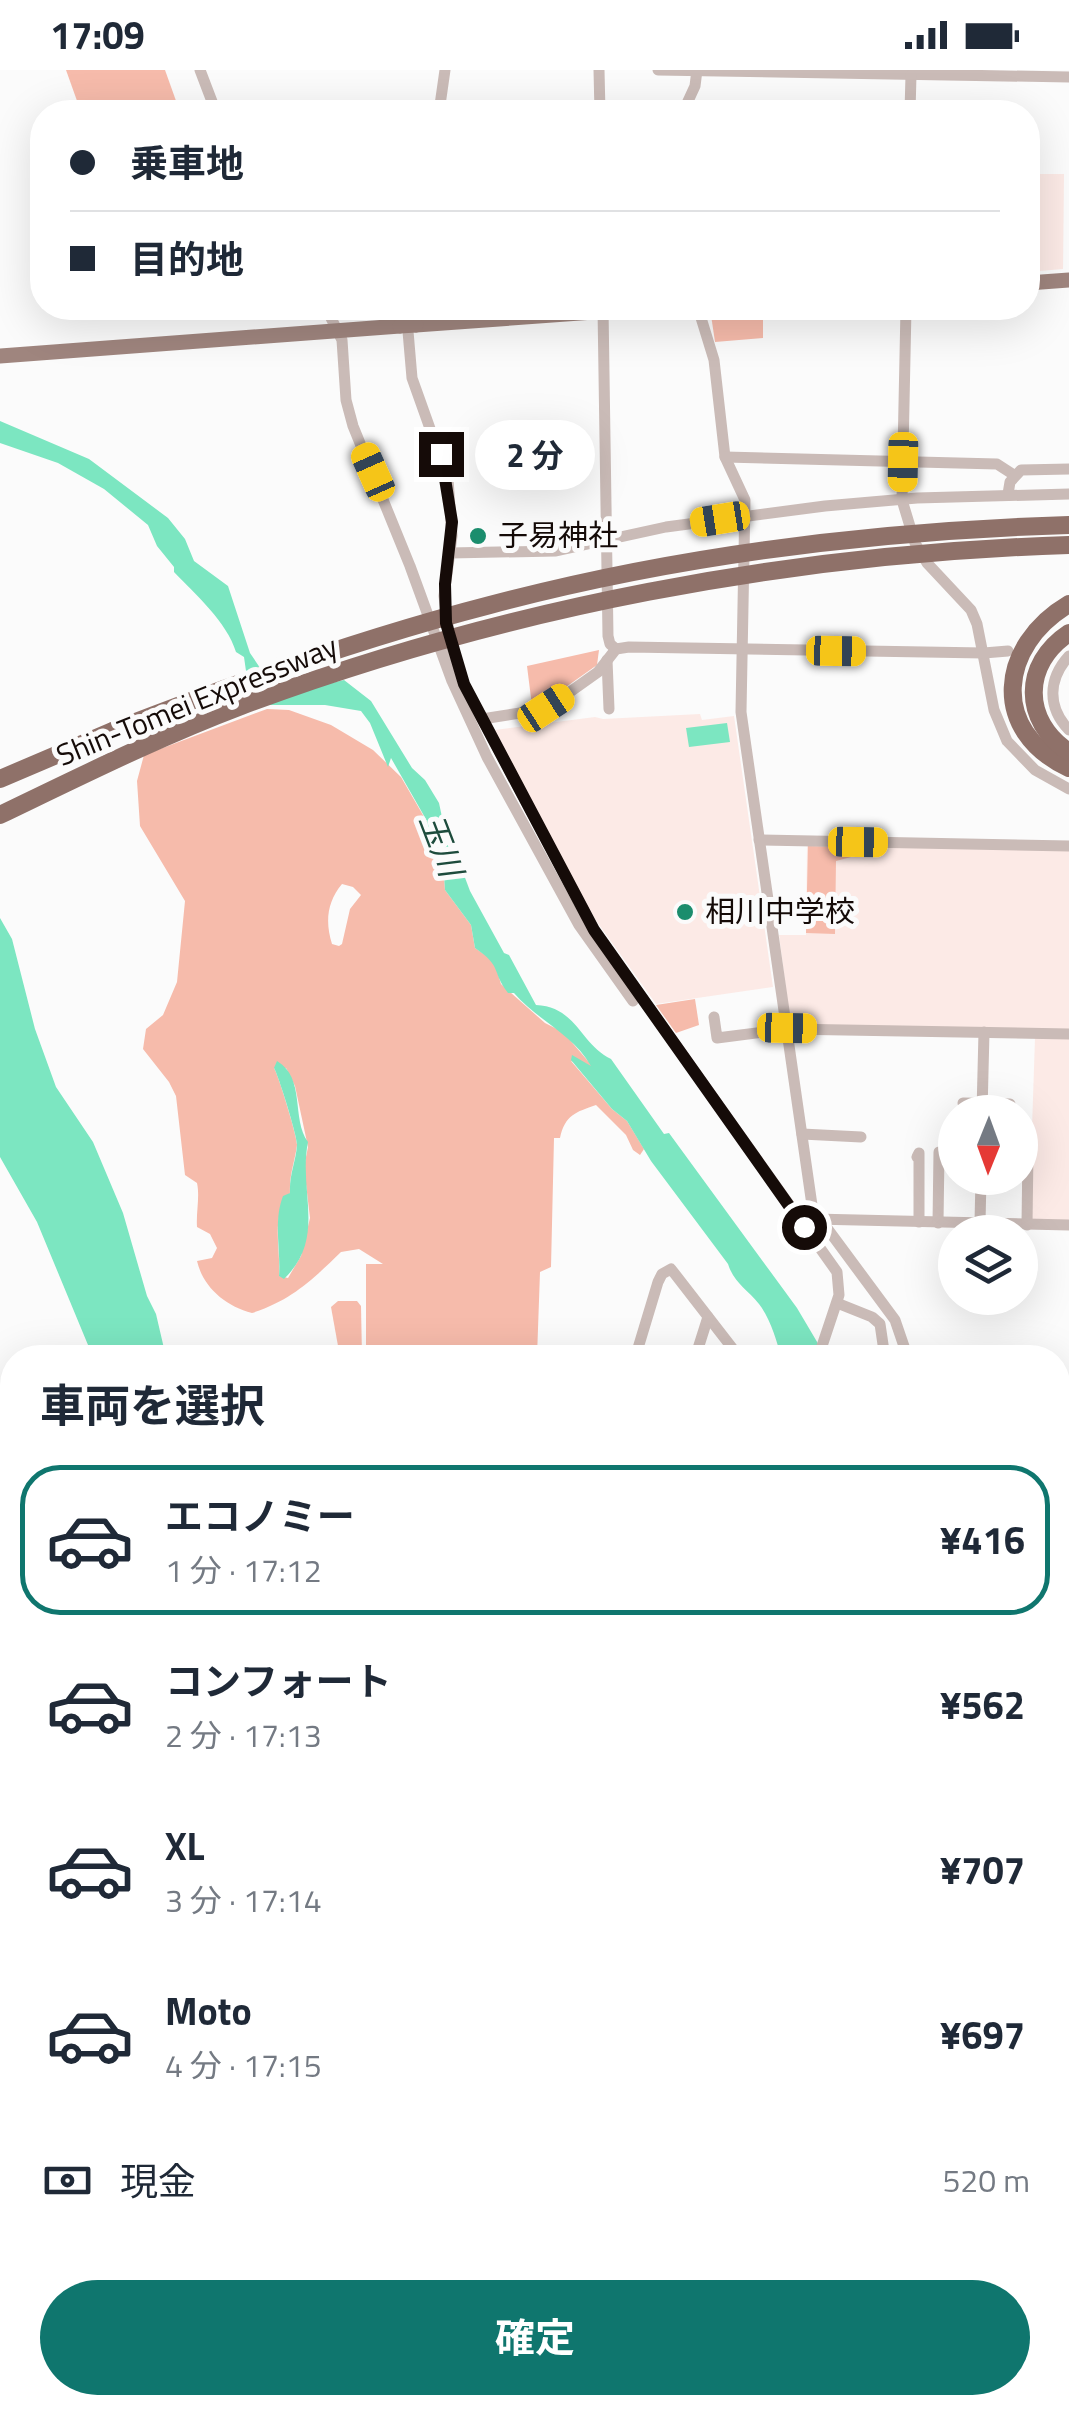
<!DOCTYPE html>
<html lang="ja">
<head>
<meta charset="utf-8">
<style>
  body { margin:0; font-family:"Titillium Web","Noto Sans JP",sans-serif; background:#f2f2f3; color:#1f2937; height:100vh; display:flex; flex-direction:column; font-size:38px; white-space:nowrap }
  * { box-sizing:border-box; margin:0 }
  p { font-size:32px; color:#747a83 }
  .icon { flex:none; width:55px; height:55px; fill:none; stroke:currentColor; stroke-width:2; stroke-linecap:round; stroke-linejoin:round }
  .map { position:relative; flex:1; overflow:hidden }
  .side { position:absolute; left:0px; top:1275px; width:1070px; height:1070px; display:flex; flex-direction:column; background:#fff; border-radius:40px 40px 0 0; box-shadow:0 10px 40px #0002 }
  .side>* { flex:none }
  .hud { position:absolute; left:30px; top:30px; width:1010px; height:220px; border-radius:40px; box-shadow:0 10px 40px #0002; display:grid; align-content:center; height:220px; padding:0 40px; background:#fff }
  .needle { width:65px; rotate:181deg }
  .fabs { position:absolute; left:938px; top:1025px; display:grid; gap:20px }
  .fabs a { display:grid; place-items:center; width:100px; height:100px; border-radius:50%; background:#fff; box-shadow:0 10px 40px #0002; font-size:50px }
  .end { position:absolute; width:45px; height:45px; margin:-22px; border:12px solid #150b08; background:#fff; box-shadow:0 0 0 5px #fff }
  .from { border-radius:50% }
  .bubble { position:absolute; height:70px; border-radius:35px; background:#fff; box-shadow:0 10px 40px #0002; font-size:32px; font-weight:700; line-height:70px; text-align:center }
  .car { position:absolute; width:30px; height:60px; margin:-30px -15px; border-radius:12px; box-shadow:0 0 8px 2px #0007; background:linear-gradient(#f5c518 24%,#345 0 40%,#f5c518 0 76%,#345 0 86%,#f5c518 0) }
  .hud b { display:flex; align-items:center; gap:35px; height:95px; font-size:38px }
  .hud b+b { border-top:2px solid #e0e1e3 }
  .hud i { width:25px; height:25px; background:#1f2937 }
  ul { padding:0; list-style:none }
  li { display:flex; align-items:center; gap:30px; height:150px; margin:0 20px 15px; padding:0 20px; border:5px solid transparent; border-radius:40px }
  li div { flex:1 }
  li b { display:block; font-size:38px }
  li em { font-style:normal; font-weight:700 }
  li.current { border-color:#0f766e }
  li>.icon { width:90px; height:90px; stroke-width:1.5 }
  h2 { padding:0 40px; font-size:45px; line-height:120px }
  .pay { display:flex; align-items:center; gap:25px; height:110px; padding:0 40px; font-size:38px }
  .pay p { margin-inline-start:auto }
  .cta { display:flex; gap:20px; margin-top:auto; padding:20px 40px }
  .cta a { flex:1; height:115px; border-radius:60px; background:#0f766e; color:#fff; font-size:40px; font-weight:700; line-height:115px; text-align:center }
  .status { display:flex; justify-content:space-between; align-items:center; height:70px; padding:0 50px; background:#fff; direction:ltr }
  .status svg { height:28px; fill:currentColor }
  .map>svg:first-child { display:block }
</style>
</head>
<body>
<div class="status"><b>17:09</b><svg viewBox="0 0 49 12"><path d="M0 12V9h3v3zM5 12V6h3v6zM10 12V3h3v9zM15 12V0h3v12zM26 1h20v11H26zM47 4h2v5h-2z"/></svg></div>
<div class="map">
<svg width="1069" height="2345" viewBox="0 0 1069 2345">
  <rect width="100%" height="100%" fill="#fbfbfb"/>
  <!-- built -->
  <g fill="#fceae6">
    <path d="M 1028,104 L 1064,104 L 1063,199 L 1028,202 Z"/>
    <path d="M 700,644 L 702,650 L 734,646 L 773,917 L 656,934 L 597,852 L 542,756 L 495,660 L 595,647 L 603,649 Z"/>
    <path d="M 807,774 L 1069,778 L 1069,961 L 797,956 L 790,950 L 779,865 L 806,865 Z"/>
    <path d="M 1035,968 L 1069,968 L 1069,1153 L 1033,1152 L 1029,1148 Z"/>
    <path d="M 1069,1950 L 1069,2345 L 847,2345 L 851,2333 L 1058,2332 L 1058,1954 Z"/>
  </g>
  <!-- green -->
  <g fill="#f6bbab" fill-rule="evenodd">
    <path d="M 66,0 L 165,0 L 180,42 L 81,42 Z"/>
    <path d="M 763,240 L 763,268 L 715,272 L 711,245 Z"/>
    <path d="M 599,580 L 597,595 L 549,629 L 532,636 L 527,596 Z"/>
    <path d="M 267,639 L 289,640 L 331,655 L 373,680 L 401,707 L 427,752 L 428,768 L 444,806 L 445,820 L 471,855 L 475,878 L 494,891 L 501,914 L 545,953 L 563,962 L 594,998 L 571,991 L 612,1039 L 627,1051 L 644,1079 L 640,1085 L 633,1080 L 626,1065 L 596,1035 C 576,1042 565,1045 560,1068 L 554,1068 L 551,1197 L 540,1202 L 537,1287 L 366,1287 L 366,1194 L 383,1194 L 359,1179 L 341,1182 C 312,1210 292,1230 252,1243 C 225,1236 203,1217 197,1191 L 212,1188 L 217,1178 L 210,1164 L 197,1157 C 196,1142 200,1127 197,1113 L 185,1105 L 176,1026 L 169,1012 L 143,979 L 146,959 L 163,945 L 177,912 L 185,831 L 140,756 L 137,711 L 144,685 ZM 342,814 L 353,817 L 361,825 L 350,839 L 342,874 L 339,876 L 332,874 C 325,852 327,832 342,814 ZM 274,998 L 286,998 L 295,1016 L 308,1077 L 304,1097 L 310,1148 L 301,1186 L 288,1208 L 279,1206 C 281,1179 270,1146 290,1123 C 289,1105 295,1091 297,1075 C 298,1069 278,1004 274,998 Z"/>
    <path d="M 808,776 L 851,777 L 851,787 L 836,791 L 835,864 L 806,863 Z"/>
    <path d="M 695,929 L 699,955 L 676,963 L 656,935 Z"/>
    <path d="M 338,1231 L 357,1231 L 361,1236 L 362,1287 L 340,1287 L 331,1237 Z"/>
    <path d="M 1069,1870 L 1069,1942 L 1058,1913 L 1058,1873 Z"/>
    <path d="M 12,2133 L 12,2276 L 5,2252 L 0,2247 L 0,2157 Z"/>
    <path d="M 215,2332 L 352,2333 L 354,2345 L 212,2345 Z"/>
    <path d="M 393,2332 L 520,2333 L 521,2345 L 389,2345 Z"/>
    <path d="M 22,2333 L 22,2332 L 193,2333 L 190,2345 L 22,2345 Z"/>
  </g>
  <!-- water -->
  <g fill="#7ce6c1">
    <path d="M 0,351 L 89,389 L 168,448 L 185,469 L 194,491 L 228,516 L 250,583 L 273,617 L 311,618 L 344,610 L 371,631 L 412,698 L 425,710 L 439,733 L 449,780 L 455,781 L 470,821 L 504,883 L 509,885 L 536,935 C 577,937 580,974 611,989 L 664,1064 L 669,1063 L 797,1238 L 826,1287 L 781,1287 C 777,1271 770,1248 759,1234 C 747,1219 734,1213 728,1194 L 651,1091 L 627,1051 L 612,1039 L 571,990 L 572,985 L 591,996 C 573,964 538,951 514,923 L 508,923 C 491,901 503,897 475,878 L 471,855 L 445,820 L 444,806 L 433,784 L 427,751 L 391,688 L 388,697 L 370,653 L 361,641 L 325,635 L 269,635 L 246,601 L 244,587 L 236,582 C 227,552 195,524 174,502 L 174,497 L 157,476 L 148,455 L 104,419 L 58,393 L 0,373 Z"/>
    <path d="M 727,653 L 730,672 L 689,677 L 686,658 Z"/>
    <path d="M 0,848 L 12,869 L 35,959 L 56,1017 L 93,1072 L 123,1143 L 147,1226 L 156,1244 L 166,1287 L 93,1287 L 37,1152 L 0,1087 Z"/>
    <path d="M 277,991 C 306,1008 291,1049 308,1072 C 298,1122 327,1167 284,1209 L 279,1206 C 281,1180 273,1152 283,1126 L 290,1123 C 289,1105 296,1091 297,1075 C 298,1068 278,1004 274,998 Z"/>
    <path d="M 12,1831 L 12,1922 L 0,1933 L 0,1850 Z"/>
  </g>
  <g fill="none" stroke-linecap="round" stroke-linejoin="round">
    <!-- river -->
    <path stroke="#7ce6c1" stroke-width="20" d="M 190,2345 L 195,2332"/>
    <!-- minor-tunnel -->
    <path stroke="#d8d7d7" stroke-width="11" stroke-dasharray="11 5.5" stroke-linecap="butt" d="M 1058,1545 L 1069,1562"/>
    <!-- minor -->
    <g stroke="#cabbb7" stroke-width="11">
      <path d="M 200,0 L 216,42"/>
      <path d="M 599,0 L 600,42"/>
      <path d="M 658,0 L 1069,7"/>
      <path d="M 439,42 L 445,0"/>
      <path d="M 683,42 L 695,16 L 697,0"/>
      <path d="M 910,42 L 911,5"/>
      <path d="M 326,238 L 342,270 L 346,330 L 353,356 L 410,496 L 452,611 L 487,687 L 579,855 L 633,931"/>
      <path d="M 406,238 L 412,308 L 448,409 L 452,466 L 444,526 L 451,577 L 464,615 L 594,860 L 837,1202 L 839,1225 L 818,1288"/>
      <path d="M 603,238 L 608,566 L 610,574 L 616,579"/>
      <path d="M 698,238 L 714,290 L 725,387 L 745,430 L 741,642 L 814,1149"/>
      <path d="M 906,238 L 902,430 L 915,473 L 927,493 L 971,540 L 977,554 L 994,640 L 1007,671 L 1035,700 L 1069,719"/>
      <path d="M 725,387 L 997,394 L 1014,405"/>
      <path d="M 1008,424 L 1010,412 L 1021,400 L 1069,399"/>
      <path d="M 450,483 L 556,481 L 666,457 L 825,436 L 917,428 L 1069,424"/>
      <path d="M 1069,586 C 1048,609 1047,637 1069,660"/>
      <path d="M 607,590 L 609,639"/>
      <path d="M 482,649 L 546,639 L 598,602 L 616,579 L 629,577 L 984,583 L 1008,581"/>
      <path d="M 759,770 L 1069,776"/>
      <path d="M 714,947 L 717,968 L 787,959 L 1069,964"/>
      <path d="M 963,1033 L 1010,1034"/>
      <path d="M 982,1042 L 984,962"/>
      <path d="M 802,1064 L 861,1067"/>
      <path d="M 917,1087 L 919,1083 L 919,1152"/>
      <path d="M 821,1150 L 895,1250 L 908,1288"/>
      <path d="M 811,1152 L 814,1149 L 1069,1155"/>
      <path d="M 938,1153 L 939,1082"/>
      <path d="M 980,1153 L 981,1108"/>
      <path d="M 1027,1155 L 1028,1080"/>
      <path d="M 837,1233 L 872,1247 L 880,1254 L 885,1288"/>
      <path d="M 635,1288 L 658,1212 L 662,1204 L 671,1199 L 740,1288"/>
      <path d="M 695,1288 L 708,1247"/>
      <path d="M 1058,1343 L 1069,1344"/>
      <path d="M 1058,1702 L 1069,1722"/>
      <path d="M 1058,1723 L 1069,1744"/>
      <path d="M 1058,1866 L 1069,1863"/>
      <path d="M 1058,1931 L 1069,1961"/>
      <path d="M 1058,2214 L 1069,2210"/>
      <path d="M 527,2332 L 528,2345"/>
      <path d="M 600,2332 L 601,2345"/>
      <path d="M 895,2332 L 898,2345"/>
      <path d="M 697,2345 L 719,2343"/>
    </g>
    <!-- major -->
    <g stroke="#9f857e" stroke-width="15">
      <path d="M 1028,213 L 1069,210"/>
      <path d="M 416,255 L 649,238"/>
      <path d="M 0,286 L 400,256"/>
      <path d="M 834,2345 L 838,2332"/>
      <path d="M 1024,2345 L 1069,2335"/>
    </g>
    <!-- highway -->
    <g stroke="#8f7169" stroke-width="18">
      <path d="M 1069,534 C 999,575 989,661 1069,698"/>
      <path d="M 1069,563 C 1022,594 1022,651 1069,682"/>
      <path d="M 0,709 L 115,660"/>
      <path d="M 1058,1611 L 1069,1575"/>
      <path d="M 1058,1661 L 1069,1624"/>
      <path d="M 1058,2220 L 1069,2253"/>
      <path d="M 1058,2265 L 1069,2297"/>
    </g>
    <!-- major-bridge -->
    <path stroke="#9f857e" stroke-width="15" d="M 400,256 L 416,255"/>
    <!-- highway-bridge -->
    <g stroke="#8f7169" stroke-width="18">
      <path d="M 115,660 C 238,612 362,568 490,535 C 678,485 874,461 1069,455"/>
      <path d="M 0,745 C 79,707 159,667 241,636 C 506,537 787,484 1069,475"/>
    </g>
  </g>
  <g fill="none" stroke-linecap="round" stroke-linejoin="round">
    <!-- route -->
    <path stroke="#150b08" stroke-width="12" d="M 441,384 L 452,452 L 445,514 L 446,553 L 464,614 L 594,860 L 804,1157"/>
  </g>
  <!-- markers -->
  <g fill="#1b8d6d" stroke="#fbfbfb" stroke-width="4">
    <circle cx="478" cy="466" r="10"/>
    <circle cx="685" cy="842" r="10"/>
  </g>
  <g text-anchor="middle" stroke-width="10" stroke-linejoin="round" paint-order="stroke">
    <!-- poi labels -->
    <g font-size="30" fill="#150b08" stroke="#fbfbfb" text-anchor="start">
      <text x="498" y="476">子易神社</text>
      <text x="705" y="852">相川中学校</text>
    </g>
    <!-- street labels -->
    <g font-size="30" fill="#150b08" stroke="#fbfbfb">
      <text transform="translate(197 631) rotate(-22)" y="10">Shin-Tomei Expressway</text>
    </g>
    <!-- water labels -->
    <g font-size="32" font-style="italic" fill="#1d4b3c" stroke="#fbfbfb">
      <text transform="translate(441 775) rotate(69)" y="11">玉川</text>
    </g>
  </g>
</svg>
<div class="fabs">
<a><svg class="needle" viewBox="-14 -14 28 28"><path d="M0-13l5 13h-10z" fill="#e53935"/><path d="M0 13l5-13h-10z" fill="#747a83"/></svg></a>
<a><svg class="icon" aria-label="layers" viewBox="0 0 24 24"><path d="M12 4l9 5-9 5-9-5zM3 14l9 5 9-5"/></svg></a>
</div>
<i class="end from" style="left:804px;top:1157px"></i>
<i class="end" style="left:441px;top:384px"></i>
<div class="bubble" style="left:475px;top:350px;width:120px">2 分</div>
<i class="car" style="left:903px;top:392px;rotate:181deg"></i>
<i class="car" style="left:373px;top:402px;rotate:336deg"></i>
<i class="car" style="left:720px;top:449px;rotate:261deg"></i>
<i class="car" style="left:836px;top:581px;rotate:91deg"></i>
<i class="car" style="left:546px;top:638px;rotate:57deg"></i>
<i class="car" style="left:858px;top:772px;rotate:91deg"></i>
<i class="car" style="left:787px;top:958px;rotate:91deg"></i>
<div class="hud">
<b><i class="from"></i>乗車地</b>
<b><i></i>目的地</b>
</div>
<section class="side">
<h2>車両を選択</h2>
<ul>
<li class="current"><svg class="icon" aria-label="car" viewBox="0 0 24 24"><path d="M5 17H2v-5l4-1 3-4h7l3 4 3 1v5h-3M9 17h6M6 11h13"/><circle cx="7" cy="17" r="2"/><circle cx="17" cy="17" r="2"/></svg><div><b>エコノミー</b><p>1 分 · 17:12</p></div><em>¥416</em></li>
<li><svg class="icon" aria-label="car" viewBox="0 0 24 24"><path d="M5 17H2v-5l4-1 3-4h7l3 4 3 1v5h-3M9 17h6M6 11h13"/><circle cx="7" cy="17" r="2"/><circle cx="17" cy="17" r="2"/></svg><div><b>コンフォート</b><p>2 分 · 17:13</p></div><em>¥562</em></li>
<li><svg class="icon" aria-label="car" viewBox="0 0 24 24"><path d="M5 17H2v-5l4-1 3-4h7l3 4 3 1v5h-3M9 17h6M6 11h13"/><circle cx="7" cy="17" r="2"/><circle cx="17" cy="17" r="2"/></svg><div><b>XL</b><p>3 分 · 17:14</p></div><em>¥707</em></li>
<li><svg class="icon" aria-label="car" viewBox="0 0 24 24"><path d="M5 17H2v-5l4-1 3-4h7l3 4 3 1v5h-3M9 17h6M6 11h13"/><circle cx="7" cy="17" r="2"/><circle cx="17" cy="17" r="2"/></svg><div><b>Moto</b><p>4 分 · 17:15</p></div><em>¥697</em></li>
</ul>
<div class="pay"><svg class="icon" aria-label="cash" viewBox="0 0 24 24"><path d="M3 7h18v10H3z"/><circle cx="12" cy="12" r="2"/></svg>現金<p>520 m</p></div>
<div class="cta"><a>確定</a></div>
</section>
</div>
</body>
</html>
